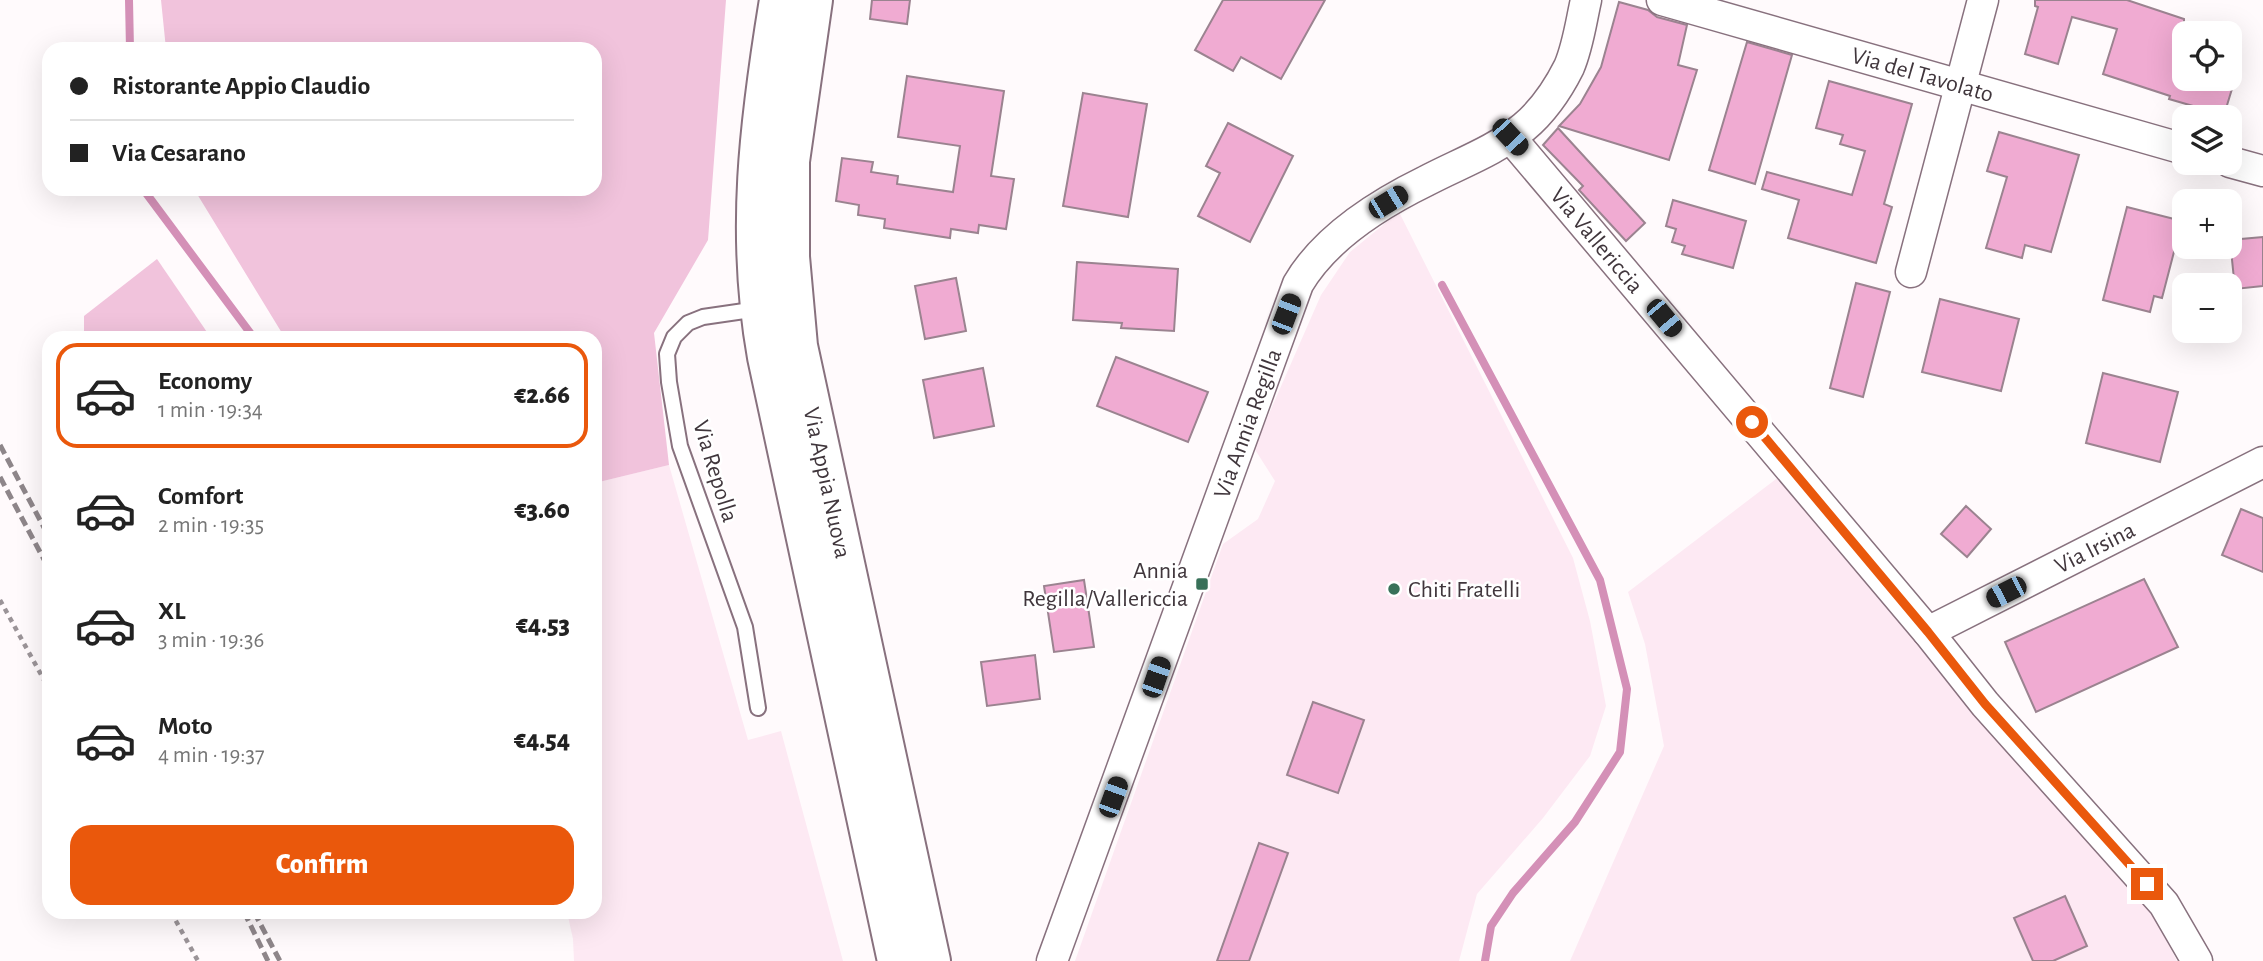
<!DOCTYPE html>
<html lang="en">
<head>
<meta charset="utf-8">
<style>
  body { margin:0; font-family:"Alegreya Sans",sans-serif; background:#f2f2f2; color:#222; height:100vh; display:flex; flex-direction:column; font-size:26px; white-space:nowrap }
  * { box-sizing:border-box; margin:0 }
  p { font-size:23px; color:#767676 }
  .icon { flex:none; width:38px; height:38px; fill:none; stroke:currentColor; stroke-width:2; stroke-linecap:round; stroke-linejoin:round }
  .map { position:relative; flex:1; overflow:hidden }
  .details { position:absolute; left:42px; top:331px; width:560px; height:588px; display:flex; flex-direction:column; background:#fff; border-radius:21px; box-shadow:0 7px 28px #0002 }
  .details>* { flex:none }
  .top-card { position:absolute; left:42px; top:42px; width:560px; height:154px; border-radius:21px; box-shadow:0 7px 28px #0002; display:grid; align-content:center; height:154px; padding:0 28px; background:#fff }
  .tools { position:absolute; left:2172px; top:21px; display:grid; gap:14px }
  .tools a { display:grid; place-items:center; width:70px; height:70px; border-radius:14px; background:#fff; box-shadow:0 7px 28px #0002; font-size:35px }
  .end { position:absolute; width:32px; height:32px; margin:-16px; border:9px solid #ea580c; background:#fff; box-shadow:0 0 0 4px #fff }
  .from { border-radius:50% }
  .car { position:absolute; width:21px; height:42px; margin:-21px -10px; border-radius:9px; box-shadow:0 0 5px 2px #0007; background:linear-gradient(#222 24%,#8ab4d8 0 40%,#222 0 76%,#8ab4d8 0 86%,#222 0) }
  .top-card b { display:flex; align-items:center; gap:24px; height:66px; font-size:26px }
  .top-card b+b { border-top:2px solid #e0e0e0 }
  .top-card i { width:18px; height:18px; background:#222 }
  ul { padding:12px 0 0; list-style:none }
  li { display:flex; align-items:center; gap:21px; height:105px; margin:0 14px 10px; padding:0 14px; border:4px solid transparent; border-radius:21px }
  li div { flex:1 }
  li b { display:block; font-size:26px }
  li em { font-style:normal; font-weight:800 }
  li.current { border-color:#ea580c }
  li>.icon { width:63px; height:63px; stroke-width:1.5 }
  .action { display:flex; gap:14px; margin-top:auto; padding:14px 28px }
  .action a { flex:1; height:80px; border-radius:21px; background:#ea580c; color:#fff; font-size:28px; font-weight:800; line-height:80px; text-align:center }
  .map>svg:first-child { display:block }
</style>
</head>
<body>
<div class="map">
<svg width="2263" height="961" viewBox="0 0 2263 961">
  <rect width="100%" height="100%" fill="#fffafc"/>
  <!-- built -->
  <g fill="#fde9f3">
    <path d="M 1399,212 L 1573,558 L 1590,621 L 1606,706 L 1590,756 L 1543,818 L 1477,894 L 1459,961 L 1075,961 L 1223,544 L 1258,519 L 1275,481 L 1254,448 L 1321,295 L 1350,252 Z"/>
    <path d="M 669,465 L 748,740 L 781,731 L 843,961 L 574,961 L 573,939 L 567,912 L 595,912 L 595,483 Z"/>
    <path d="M 1780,476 L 2143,896 L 2177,961 L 1570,961 L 1664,746 L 1645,644 L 1628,592 Z"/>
  </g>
  <!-- green -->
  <g fill="#f1c3dc">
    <path d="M 161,0 L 726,0 L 708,240 L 654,333 L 669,465 L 595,483 L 595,338 L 285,338 L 194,189 L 595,189 L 595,49 L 166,49 Z"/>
    <path d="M 157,259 L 211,338 L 84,338 L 84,316 Z"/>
  </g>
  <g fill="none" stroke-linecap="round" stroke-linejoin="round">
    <!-- stream -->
    <g stroke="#d490b7" stroke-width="8">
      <path d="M 129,0 L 130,49"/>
      <path d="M 143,189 L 254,338"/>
      <path d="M 1442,285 L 1600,580 L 1627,689 L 1620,752 L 1575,822 L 1513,893 L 1491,926 L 1485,961"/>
    </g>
  </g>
  <!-- building -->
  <g fill="#f0abd2" stroke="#9b8390" stroke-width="2">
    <path d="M 872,0 L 910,0 L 907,24 L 870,19 Z"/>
    <path d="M 1223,0 L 1325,0 L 1281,79 L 1241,57 L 1233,71 L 1195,50 Z"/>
    <path d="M 2035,0 L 2127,0 L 2184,19 L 2184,79 L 2235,79 L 2224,115 L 2169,99 L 2170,96 L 2103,74 L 2117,29 L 2072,17 L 2058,64 L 2025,54 L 2038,7 L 2035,6 Z"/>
    <path d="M 1619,2 L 1648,10 L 1657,17 L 1687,25 L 1678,65 L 1697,70 L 1669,160 L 1559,126 L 1580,104 L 1601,67 Z"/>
    <path d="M 1747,42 L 1792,55 L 1755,184 L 1709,170 Z"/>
    <path d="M 907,76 L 1004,91 L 991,176 L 1014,179 L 1006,229 L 979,225 L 978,233 L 951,229 L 950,238 L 884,228 L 885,219 L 858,215 L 859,205 L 836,201 L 842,158 L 873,162 L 871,172 L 898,176 L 897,184 L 953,192 L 960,146 L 898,137 Z"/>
    <path d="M 1829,81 L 1912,104 L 1884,204 L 1892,207 L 1876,263 L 1788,238 L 1799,200 L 1762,189 L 1767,172 L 1852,195 L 1865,151 L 1840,144 L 1843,135 L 1816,128 Z"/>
    <path d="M 1083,93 L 1147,104 L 1128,217 L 1063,206 Z"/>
    <path d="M 1228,123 L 1293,156 L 1250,242 L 1198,216 L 1220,173 L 1206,166 Z"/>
    <path d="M 1558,128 L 1645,223 L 1626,241 L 1579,190 L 1583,186 L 1543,145 Z"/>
    <path d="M 1999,132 L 2079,155 L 2051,252 L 2025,245 L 2022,258 L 1986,248 L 2007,177 L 1987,171 Z"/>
    <path d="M 1673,200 L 1746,221 L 1733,268 L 1682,254 L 1685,246 L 1672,242 L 1676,229 L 1666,226 Z"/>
    <path d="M 2127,207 L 2182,221 L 2162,298 L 2154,296 L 2150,312 L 2103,300 Z"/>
    <path d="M 2263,237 L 2263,286 L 2235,289 L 2230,240 Z"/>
    <path d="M 1077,262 L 1178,269 L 1174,331 L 1121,328 L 1122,323 L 1073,320 Z"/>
    <path d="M 956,278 L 966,331 L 925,339 L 915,286 Z"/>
    <path d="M 1856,283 L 1890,292 L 1863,397 L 1830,388 Z"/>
    <path d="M 1940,299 L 2019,319 L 2001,391 L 1922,372 Z"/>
    <path d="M 1116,357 L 1208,392 L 1188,442 L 1097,406 Z"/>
    <path d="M 983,368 L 994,426 L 934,438 L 923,380 Z"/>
    <path d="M 2103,373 L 2178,392 L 2160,462 L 2086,443 Z"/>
    <path d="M 1966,506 L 1991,529 L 1967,557 L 1941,534 Z"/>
    <path d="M 2241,509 L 2263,518 L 2263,572 L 2222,555 Z"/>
    <path d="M 2144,579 L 2178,647 L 2036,712 L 2005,642 Z"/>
    <path d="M 1084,580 L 1094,647 L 1054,652 L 1044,586 Z"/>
    <path d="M 1035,655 L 1040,699 L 987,706 L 981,662 Z"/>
    <path d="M 1313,702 L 1364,720 L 1338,793 L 1287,775 Z"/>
    <path d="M 1259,843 L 1288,853 L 1249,961 L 1217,961 Z"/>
    <path d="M 2065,896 L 2087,946 L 2053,961 L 2033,961 L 2014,918 Z"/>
  </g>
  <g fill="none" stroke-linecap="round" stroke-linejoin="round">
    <!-- service casing -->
    <g stroke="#88717e" stroke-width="18">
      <path id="service" d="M 758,708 L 745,627 L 680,446 L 669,382 L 667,354 L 674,337 L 688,323 L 703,317 L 758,309"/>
    </g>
    <!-- minor casing -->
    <g stroke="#88717e" stroke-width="33">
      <g id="minor">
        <path id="s1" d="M 1662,0 L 2184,149"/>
        <path id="s2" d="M 1510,137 L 1928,632 L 1985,704 L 2164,904 L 2197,961"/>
        <path d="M 2230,162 L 2263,171"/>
        <path d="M 1911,272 L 1983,0"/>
        <path id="s3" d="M 1928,632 L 2263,462"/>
        <path id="s4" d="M 1052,961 L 1298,284 C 1325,238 1379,204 1426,181 C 1458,164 1495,151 1524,127 C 1543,111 1558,89 1569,67 C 1578,46 1581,22 1586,0"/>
      </g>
    </g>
    <!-- primary casing -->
    <g stroke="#88717e" stroke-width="42">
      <g id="primary">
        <path d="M 779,0 C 759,122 745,234 767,357 L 897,961"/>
        <path id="s5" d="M 813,0 L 790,161 L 790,257 L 798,346 L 931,961"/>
      </g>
    </g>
    <!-- path -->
    <g stroke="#9b9498" stroke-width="4.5" stroke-dasharray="5 5" stroke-linecap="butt">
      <path d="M 0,600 L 49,689"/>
      <path d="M 171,912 L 198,961"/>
    </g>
    <!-- service -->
    <use href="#service" stroke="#fff" stroke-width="14"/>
    <!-- minor -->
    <use href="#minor" stroke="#fff" stroke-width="30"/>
    <!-- primary -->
    <use href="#primary" stroke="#fff" stroke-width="38"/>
    <!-- rail -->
    <g stroke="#8e868a" stroke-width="5" stroke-dasharray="10 5" stroke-linecap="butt">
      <path d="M 0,445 L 49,537"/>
      <path d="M 0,477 L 49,569"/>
      <path d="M 244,912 L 268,961"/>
      <path d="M 254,912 L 280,961"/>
    </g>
  </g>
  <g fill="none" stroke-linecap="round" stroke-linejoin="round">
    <!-- route -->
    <path stroke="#ea580c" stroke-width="9" d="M 1752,422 L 1928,632 L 1985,704 L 2147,884"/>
  </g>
  <!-- markers -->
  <g fill="#387159" stroke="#fff" stroke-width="2.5">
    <rect x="1195" y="577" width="14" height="14" rx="3.5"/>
    <circle cx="1394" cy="589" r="7"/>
  </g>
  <g text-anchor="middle" stroke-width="5" stroke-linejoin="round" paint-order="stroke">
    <!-- street labels -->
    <g font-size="24" fill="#40363c" stroke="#fff">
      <text dy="8" stroke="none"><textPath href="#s1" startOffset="271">Via del Tavolato</textPath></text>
      <text dy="8" stroke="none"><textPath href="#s2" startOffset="135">Via Vallericcia</textPath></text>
      <text dy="8" stroke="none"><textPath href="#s4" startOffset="572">Via Annia Regilla</textPath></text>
      <text transform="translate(716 471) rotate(73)" y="8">Via Repolla</text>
      <text dy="8" stroke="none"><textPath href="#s5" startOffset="488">Via Appia Nuova</textPath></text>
      <text dy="8" stroke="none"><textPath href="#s3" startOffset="187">Via Irsina</textPath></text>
    </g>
    <!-- poi labels -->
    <g font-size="24" fill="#40363c" stroke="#fff" text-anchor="end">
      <text x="1188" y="578">Annia<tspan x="1188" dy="28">Regilla/Vallericcia</tspan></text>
      <text x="1408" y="597" text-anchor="start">Chiti Fratelli</text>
    </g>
  </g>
</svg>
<div class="tools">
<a><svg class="icon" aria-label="locate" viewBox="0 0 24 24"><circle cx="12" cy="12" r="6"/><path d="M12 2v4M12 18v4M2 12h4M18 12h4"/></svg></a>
<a><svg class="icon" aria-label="layers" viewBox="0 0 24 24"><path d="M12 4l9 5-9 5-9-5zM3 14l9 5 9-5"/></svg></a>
<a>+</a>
<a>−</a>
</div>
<i class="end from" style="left:1752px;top:422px"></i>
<i class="end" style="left:2147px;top:884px"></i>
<i class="car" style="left:1510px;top:137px;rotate:137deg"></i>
<i class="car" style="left:1388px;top:202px;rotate:59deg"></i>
<i class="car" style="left:1286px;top:314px;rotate:21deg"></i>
<i class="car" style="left:1664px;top:318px;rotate:140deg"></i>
<i class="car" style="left:2006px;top:592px;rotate:243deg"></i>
<i class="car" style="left:1156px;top:677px;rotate:19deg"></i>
<i class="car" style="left:1113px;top:797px;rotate:20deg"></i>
<div class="top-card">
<b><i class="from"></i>Ristorante Appio Claudio</b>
<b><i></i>Via Cesarano</b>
</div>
<section class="details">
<ul>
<li class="current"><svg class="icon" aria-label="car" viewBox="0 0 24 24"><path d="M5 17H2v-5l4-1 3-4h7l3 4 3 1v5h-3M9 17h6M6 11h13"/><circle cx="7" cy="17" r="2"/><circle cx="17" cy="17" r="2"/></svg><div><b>Economy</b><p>1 min · 19:34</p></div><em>€2.66</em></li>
<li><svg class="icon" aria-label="car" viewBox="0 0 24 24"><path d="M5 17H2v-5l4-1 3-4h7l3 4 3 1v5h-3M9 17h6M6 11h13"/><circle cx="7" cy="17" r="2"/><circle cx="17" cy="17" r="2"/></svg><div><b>Comfort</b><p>2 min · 19:35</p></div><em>€3.60</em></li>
<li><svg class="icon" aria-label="car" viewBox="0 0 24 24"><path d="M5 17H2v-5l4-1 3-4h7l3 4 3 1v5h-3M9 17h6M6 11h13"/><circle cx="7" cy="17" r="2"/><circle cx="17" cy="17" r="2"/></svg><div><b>XL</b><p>3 min · 19:36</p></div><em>€4.53</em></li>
<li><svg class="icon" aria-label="car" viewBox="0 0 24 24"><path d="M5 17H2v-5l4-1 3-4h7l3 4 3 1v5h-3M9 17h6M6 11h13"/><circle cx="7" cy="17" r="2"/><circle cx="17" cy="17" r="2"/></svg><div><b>Moto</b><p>4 min · 19:37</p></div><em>€4.54</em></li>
</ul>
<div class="action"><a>Confirm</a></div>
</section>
</div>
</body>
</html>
